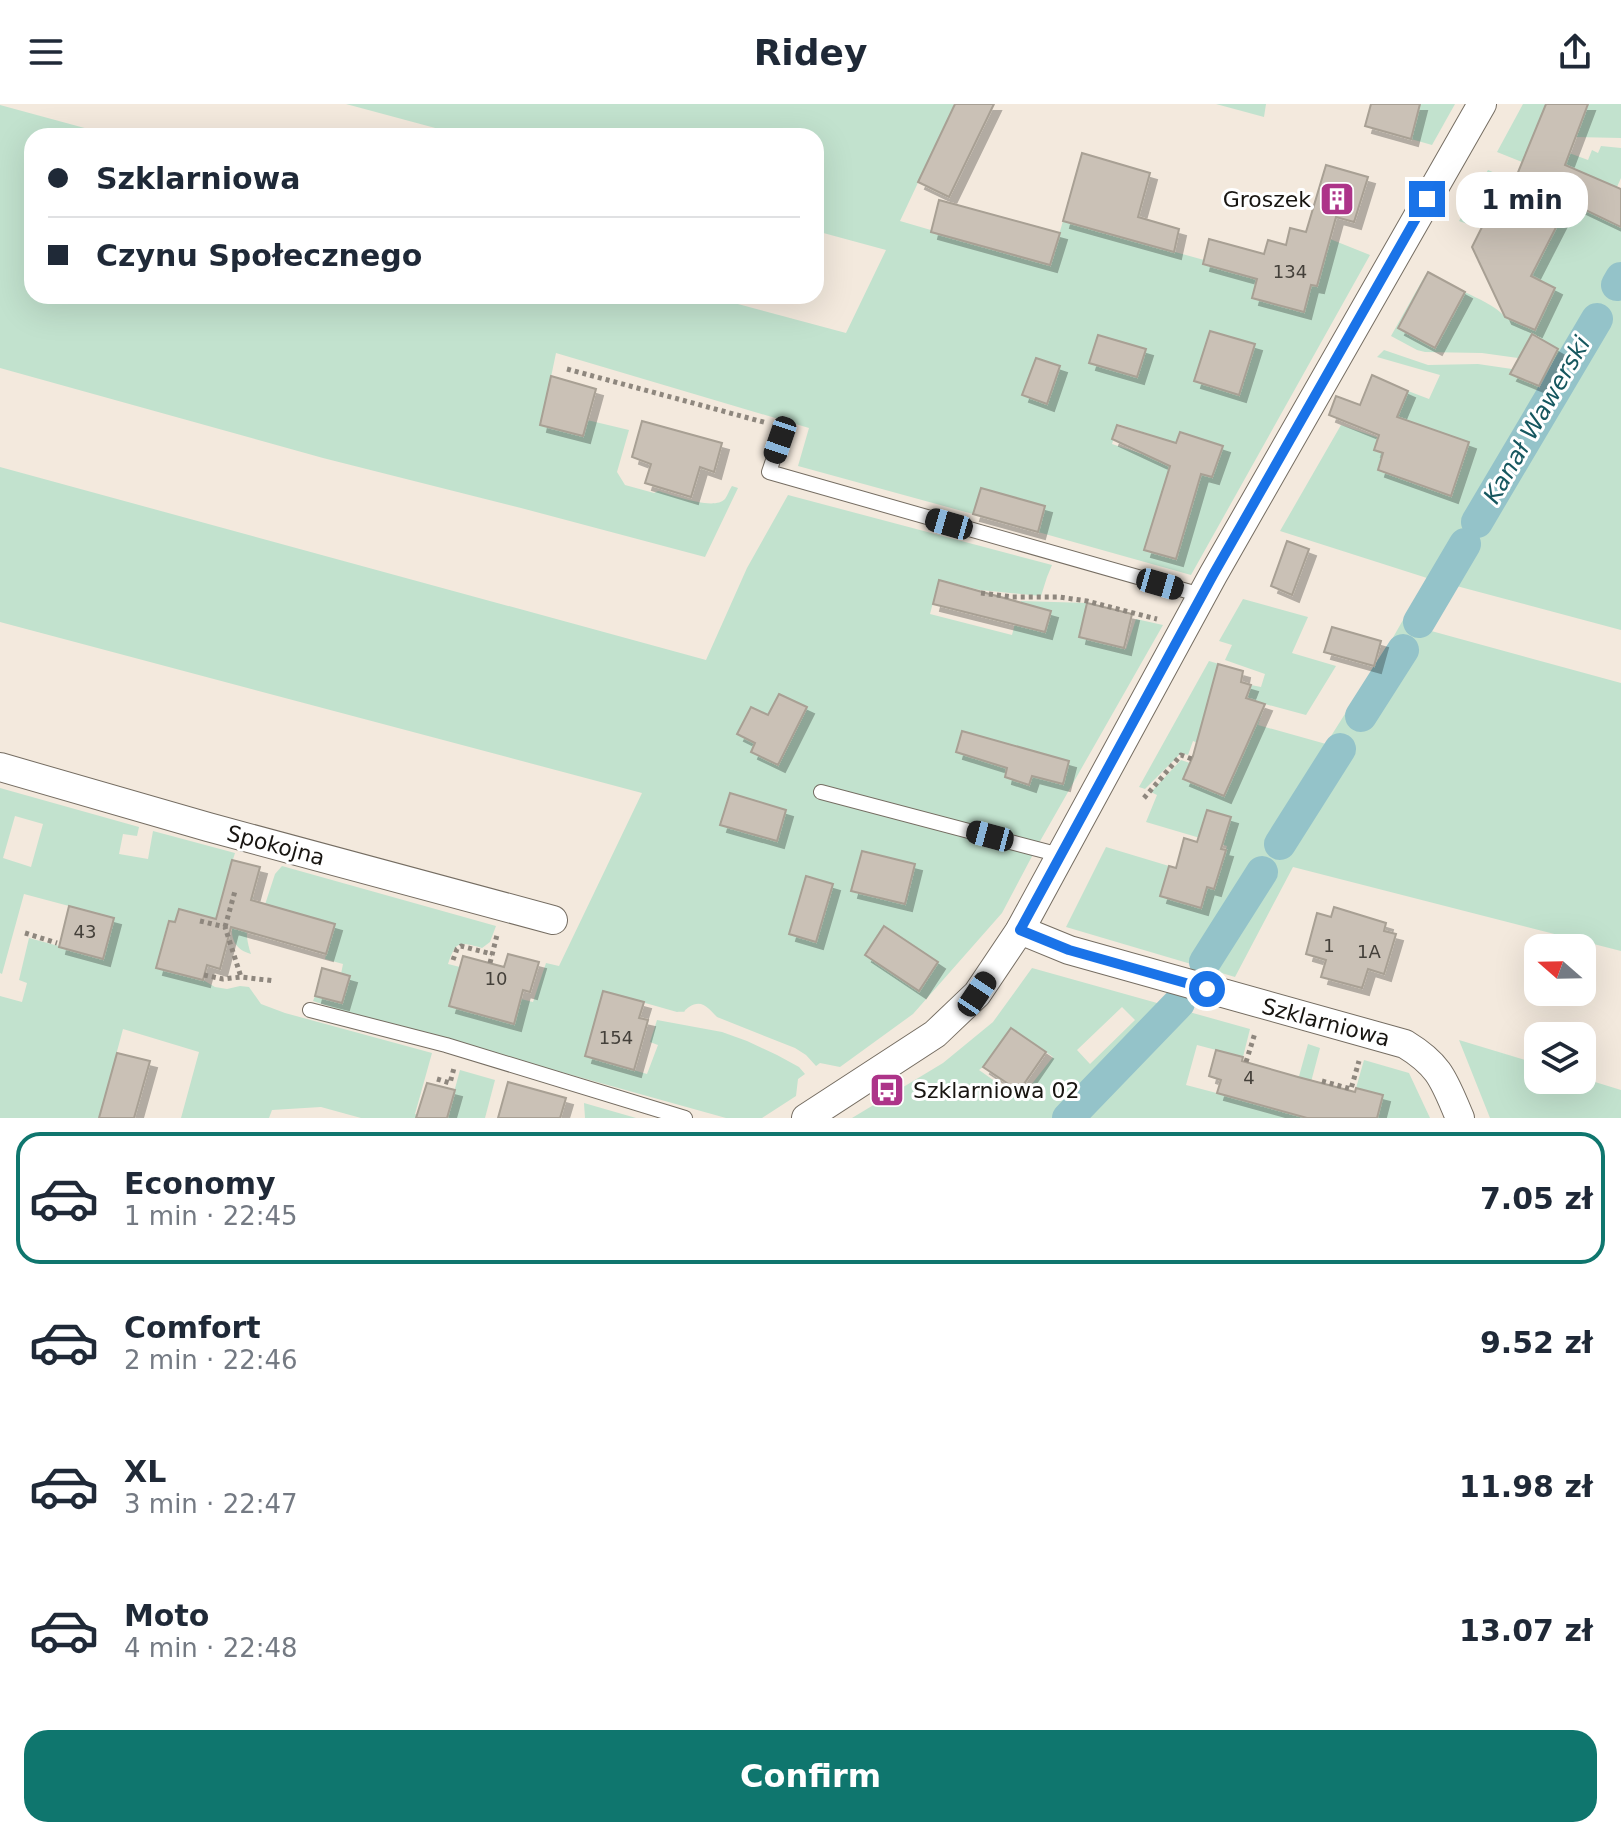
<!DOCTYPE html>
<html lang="en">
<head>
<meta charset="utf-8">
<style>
  body { margin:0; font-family:"DejaVu Sans",sans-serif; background:#f6f6f7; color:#1f2937; height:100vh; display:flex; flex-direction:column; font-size:30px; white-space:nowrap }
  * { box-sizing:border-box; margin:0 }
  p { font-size:26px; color:#747a83 }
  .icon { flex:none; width:44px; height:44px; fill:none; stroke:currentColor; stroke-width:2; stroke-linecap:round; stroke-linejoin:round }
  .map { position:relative; height:1014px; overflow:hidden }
  .details { display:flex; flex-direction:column; background:#fff; flex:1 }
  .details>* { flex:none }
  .banner { position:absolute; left:24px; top:24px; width:800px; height:176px; border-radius:24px; box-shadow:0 8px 32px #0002; display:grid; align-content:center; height:176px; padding:0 24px; background:#fff }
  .needle { width:52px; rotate:290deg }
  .tools { position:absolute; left:1524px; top:830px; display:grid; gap:16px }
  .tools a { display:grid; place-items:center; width:72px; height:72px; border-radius:16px; background:#fff; box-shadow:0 8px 32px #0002; font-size:40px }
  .end { position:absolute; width:36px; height:36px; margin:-18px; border:10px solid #1a73e8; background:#fff; box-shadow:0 0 0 4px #fff }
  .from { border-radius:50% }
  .bubble { position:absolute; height:56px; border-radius:24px; background:#fff; box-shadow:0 8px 32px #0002; font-size:26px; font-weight:700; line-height:56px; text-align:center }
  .car { position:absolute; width:24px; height:48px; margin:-24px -12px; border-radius:10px; box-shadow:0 0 6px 2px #0007; background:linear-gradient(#222 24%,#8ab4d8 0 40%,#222 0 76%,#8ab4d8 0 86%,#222 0) }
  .banner b { display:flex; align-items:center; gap:28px; height:76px; font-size:30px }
  .banner b+b { border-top:2px solid #e0e1e3 }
  .banner i { width:20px; height:20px; background:#1f2937 }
  ul { padding:14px 0 0; list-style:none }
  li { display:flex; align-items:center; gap:24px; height:132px; margin:0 16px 12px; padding:0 8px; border:4px solid transparent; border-radius:24px }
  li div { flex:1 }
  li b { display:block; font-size:30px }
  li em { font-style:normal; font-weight:700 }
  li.current { border-color:#0f766e }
  li>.icon { width:72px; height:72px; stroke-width:1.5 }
  .action { display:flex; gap:16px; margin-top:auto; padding:16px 24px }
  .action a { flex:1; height:92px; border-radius:24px; background:#0f766e; color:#fff; font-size:32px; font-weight:700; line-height:92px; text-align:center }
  header { display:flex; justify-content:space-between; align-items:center; height:104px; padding:0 24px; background:#fff; font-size:36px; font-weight:700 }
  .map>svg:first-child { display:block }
</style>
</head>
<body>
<header><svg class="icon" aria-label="menu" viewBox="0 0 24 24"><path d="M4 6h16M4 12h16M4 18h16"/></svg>Ridey<svg class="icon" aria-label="share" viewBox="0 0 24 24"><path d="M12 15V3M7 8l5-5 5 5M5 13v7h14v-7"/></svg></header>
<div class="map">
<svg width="1621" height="1014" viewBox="0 0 1621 1014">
  <defs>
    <filter id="shadow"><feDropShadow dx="7" dy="7" stdDeviation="0" flood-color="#0004"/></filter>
  </defs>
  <rect width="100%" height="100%" fill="#f3e9dd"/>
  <!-- green -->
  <g fill="#c2e2ce" fill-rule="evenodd">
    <path d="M 346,0 L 955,0 L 900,117 L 1050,161 L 1063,117 L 1204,156 L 1203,160 L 1236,169 L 1243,144 L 1264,150 L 1252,194 L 1303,208 L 1311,181 L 1317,182 L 1330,135 L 1370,151 L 1191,471 L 1038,428 L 1045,402 L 981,384 L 973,410 L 798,362 L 809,324 L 556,249 L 541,321 L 587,316 L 629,326 L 617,368 L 625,381 L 654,389 L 658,387 C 673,391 714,407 725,395 C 728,391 729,386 732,382 L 738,384 L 705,453 L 521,404 L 323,354 L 0,264 L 0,1 L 114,32 L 32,32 L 32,192 L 708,192 L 846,229 L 886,146 L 816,127 L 816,32 L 465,32 ZM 1036,254 L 1060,263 L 1047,300 L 1022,291 ZM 1118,320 L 1176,339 L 1180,328 L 1222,342 L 1212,373 L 1112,340 Z"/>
    <path d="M 1216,0 L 1266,0 L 1264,13 Z"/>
    <path d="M 1420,0 L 1455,0 L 1432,41 L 1411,35 Z"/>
    <path d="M 1523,0 L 1546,0 L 1522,58 L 1497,48 Z"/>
    <path d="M 1585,0 L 1621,0 L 1621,34 L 1575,33 L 1588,2 Z"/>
    <path d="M 1601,42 L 1621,44 L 1621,74 L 1603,114 L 1621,123 L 1621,526 L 1449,480 L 1424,525 L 1621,579 L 1621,847 L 1293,763 L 1235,873 L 1066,823 L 1106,743 L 1169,762 L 1160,791 L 1201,803 L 1207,783 L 1214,785 L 1227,742 L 1146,718 L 1157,691 L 1151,688 L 1181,656 L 1190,659 L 1239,657 L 1193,637 L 1188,651 L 1181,649 L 1145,685 L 1139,683 L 1209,557 L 1219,560 L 1207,603 L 1247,597 L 1251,581 L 1261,583 L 1265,570 L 1225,556 L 1232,541 L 1219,537 L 1243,495 L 1308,513 L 1292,549 L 1336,562 L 1306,611 L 1265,600 L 1258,621 L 1326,640 L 1391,537 L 1427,474 L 1280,427 L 1341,321 L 1414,346 L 1424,324 L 1397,313 L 1408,287 L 1429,295 L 1440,271 L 1377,253 L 1384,246 L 1428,261 L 1478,260 L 1512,265 L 1511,269 L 1539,281 L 1558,245 L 1532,231 L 1518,254 L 1482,249 L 1425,248 L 1417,246 L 1391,232 L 1427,168 L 1399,225 L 1435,244 L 1465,188 C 1478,195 1495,201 1505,213 L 1535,226 L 1555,184 L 1521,167 L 1504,79 L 1479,124 L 1459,117 L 1488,66 L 1568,100 L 1560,73 L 1569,49 L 1588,56 L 1592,46 L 1598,49 Z"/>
    <path d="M 0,363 L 706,556 L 747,464 L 788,391 L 1052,461 L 1047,473 L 1041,492 L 980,486 L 939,476 L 930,510 L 1012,531 L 1021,497 L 1087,499 L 1079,533 L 1126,545 L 1136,515 L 1163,521 L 1039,739 L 1002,809 L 913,910 L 840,963 L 820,959 L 816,962 L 806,951 L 795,944 L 717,913 C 709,905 702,894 689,903 C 679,910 691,907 677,908 L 603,887 L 585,952 L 647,970 L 658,941 L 650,938 L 657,916 L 722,928 L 747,937 L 777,951 L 799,963 L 805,970 L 798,975 L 796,992 L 762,1014 L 726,1014 L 349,909 L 313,897 L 315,892 L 342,899 L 350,872 L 341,870 L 343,860 L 325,855 L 334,821 L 260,816 L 275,770 L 282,762 L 496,822 L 490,838 L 482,844 C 459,838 456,836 448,860 L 460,863 L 514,919 L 521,895 L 533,898 L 546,859 L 559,862 L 642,689 L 0,518 ZM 856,771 L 908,785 L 905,800 L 852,787 Z"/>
    <path d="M 0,684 L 139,723 L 137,732 L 123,730 L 119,750 L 148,755 L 153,727 L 235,749 L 224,784 L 222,816 L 179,805 L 175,819 L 168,817 L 156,864 L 203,876 L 215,883 L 227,885 L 240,882 L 249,883 L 261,900 L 285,909 L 432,949 L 415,1010 L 428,1014 L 361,1014 L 321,1003 L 272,1006 L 269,1014 L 181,1014 L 199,948 L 123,925 L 99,1014 L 0,1014 L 0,892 L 22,898 L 27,879 L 19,876 L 29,834 L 103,854 L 114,814 L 24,790 L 2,870 L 0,869 ZM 15,712 L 43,720 L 31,763 L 3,754 Z"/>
    <path d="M 241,789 L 253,792 C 248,816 243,826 251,850 C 220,841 235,810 241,789 Z"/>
    <path d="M 1032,864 L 1250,925 L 1243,953 L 1197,941 L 1186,981 L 1289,1008 L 1308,940 L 1320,944 L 1302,1012 L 1307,1014 L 852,1014 L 943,959 L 993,918 ZM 1122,903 L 1135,916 L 1090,960 L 1077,946 ZM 1011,924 L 1053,953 L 1020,995 L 979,966 L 983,963 Z"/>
    <path d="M 1459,936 L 1538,960 L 1538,976 L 1582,976 L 1582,974 L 1621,986 L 1621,1014 L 1490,1014 Z"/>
    <path d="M 1364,956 L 1409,969 L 1430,1014 L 1377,1014 L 1383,992 L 1356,984 Z"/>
    <path d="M 460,966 L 495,976 L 485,1014 L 447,1014 Z"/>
    <path d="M 584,999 L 636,1014 L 585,1014 Z"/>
  </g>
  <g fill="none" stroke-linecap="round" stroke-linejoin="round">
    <!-- canal -->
    <g stroke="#94c3c9" stroke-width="32">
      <path d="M 1617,181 L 1621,174"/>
      <path d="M 1477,418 L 1597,215"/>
      <path d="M 1419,518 L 1465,440"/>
      <path d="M 1361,612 L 1403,546"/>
      <path d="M 1280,740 L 1340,645"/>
      <path d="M 1205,858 L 1262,768"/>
      <path d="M 1068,1014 L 1179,899"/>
    </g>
  </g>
  <!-- building -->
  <g fill="#cac1b6" stroke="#a8a094" stroke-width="2" filter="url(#shadow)">
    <path d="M 955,0 L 994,0 L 949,93 L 918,78 Z"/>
    <path d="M 1371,0 L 1420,0 L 1411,35 L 1365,22 Z"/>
    <path d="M 1546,0 L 1588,0 L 1565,61 L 1621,85 L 1621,123 L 1569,98 L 1531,172 L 1555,184 L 1535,226 L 1505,213 L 1472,143 L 1504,79 L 1512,83 Z"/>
    <path d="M 1082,49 L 1150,69 L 1138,113 L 1179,125 L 1174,148 L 1063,117 Z"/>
    <path d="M 1326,61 L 1368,73 L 1354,118 L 1336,113 L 1317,182 L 1311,181 L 1304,208 L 1252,194 L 1257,175 L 1203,160 L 1209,135 L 1264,150 L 1268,136 L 1286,141 L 1290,124 L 1306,128 Z"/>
    <path d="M 939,96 L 1060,129 L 1050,161 L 931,128 Z"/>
    <path d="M 1428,168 L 1465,188 L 1435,244 L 1398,224 Z"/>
    <path d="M 1210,227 L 1255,240 L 1239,291 L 1194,277 Z"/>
    <path d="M 1532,230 L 1558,245 L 1539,282 L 1510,270 Z"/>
    <path d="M 1098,231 L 1146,245 L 1137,273 L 1089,259 Z"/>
    <path d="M 1036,254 L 1060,262 L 1047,300 L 1022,291 Z"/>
    <path d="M 1372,271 L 1408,287 L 1397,313 L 1469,338 L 1451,392 L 1378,366 L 1383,349 L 1374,346 L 1379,331 L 1329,311 L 1336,292 L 1360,301 Z"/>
    <path d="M 551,272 L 596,285 L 583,332 L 540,321 Z"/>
    <path d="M 642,317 L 722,339 L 714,368 L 700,363 L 691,393 L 645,379 L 651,360 L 632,353 Z"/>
    <path d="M 1117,321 L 1176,339 L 1180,328 L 1223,342 L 1212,373 L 1201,370 L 1176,455 L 1144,446 L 1170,362 L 1112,335 Z"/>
    <path d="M 981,384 L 1045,402 L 1038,428 L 973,410 Z"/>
    <path d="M 1287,437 L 1309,445 L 1292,491 L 1271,482 Z"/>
    <path d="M 939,476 L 1051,507 L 1045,528 L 933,500 Z"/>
    <path d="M 1087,499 L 1132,510 L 1124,544 L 1079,533 Z"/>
    <path d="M 1332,523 L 1381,537 L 1374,562 L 1324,548 Z"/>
    <path d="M 1218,560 L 1243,567 L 1241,578 L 1251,581 L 1246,594 L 1265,600 L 1224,692 L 1183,675 L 1193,652 Z"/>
    <path d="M 779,590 L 807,603 L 778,661 L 751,648 L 755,639 L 737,630 L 751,603 L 768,611 Z"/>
    <path d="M 962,627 L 1069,657 L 1063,680 L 1032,672 L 1029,681 L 1005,673 L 1007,664 L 956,648 Z"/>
    <path d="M 730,689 L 786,706 L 777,737 L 720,721 Z"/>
    <path d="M 1207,706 L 1231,713 L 1221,745 L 1226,746 L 1214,785 L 1207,783 L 1201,804 L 1160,792 L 1169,762 L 1176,764 L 1184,734 L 1197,738 Z"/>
    <path d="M 862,747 L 915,760 L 905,800 L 851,787 Z"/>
    <path d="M 232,756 L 260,763 L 251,796 L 335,820 L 326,850 L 231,823 L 220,865 L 207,861 L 203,876 L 156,864 L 169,817 L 175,818 L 179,805 L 216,815 Z"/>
    <path d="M 806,772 L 833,780 L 816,838 L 789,830 Z"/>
    <path d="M 69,802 L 114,814 L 103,855 L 59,843 Z"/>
    <path d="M 1334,803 L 1386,819 L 1384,827 L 1396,830 L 1384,870 L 1368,865 L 1362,884 L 1321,873 L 1326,856 L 1306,850 L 1317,809 L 1331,813 Z"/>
    <path d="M 884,822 L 938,858 L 919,887 L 865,851 Z"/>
    <path d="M 508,850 L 539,858 L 530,888 L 523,886 L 514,920 L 449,902 L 463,852 L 504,863 Z"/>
    <path d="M 322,864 L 350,872 L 342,899 L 315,892 Z"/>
    <path d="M 603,887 L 644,898 L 639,914 L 648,916 L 634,966 L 585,952 Z"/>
    <path d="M 1011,924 L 1046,948 L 1019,987 L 983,963 Z"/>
    <path d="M 1216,946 L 1243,953 L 1242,957 L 1298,973 L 1355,988 L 1356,984 L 1383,991 L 1377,1014 L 1307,1014 L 1217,989 L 1221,976 L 1209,972 Z"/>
    <path d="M 117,949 L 150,957 L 134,1014 L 99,1014 Z"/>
    <path d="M 508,978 L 566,994 L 560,1014 L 498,1014 Z"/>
    <path d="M 427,979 L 455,986 L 447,1014 L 416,1014 Z"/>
  </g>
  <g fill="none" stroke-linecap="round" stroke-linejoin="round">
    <!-- lane casing -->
    <g stroke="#756d62" stroke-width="16">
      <g id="lane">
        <path d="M 780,336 L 769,368 L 1201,491"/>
        <path d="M 821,688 L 1060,751"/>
        <path d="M 310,906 L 446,941 L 685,1014"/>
      </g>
    </g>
    <!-- street casing -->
    <g stroke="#756d62" stroke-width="30">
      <g id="street">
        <path d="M 0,663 L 208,723 L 553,816"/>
        <path d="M 1020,826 L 1069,846 L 1405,940 C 1441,962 1444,977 1460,1014"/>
        <path d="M 806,1014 L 935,930 L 977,890 L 1020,826 L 1213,471 L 1482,0"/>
      </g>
    </g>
    <!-- path -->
    <g stroke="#8e877e" stroke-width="5" stroke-dasharray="4 4" stroke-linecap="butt">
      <path d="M 567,265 L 767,319"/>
      <path d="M 981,489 L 1012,493 L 1059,493 L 1087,497 L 1157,515"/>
      <path d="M 1144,694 L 1181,651 L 1192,655"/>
      <path d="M 200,817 L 225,823 L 241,873"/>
      <path d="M 225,823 L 235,787"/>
      <path d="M 25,829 L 57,839"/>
      <path d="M 453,856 L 457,845 L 461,842 L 492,850"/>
      <path d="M 490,859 L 497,831"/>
      <path d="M 204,871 L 223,875 L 241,873 L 275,877"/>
      <path d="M 1246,958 L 1255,929"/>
      <path d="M 437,975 L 450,979 L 454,964"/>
      <path d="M 1322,977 L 1351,985 L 1359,957"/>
    </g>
    <!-- lane -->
    <use href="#lane" stroke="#fff" stroke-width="14"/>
    <!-- street -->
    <use href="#street" stroke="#fff" stroke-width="28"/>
  </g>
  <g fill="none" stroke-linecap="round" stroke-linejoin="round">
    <!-- route -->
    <path stroke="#1a73e8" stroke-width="10" d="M 1207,885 L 1069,846 L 1020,826 L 1213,471 L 1427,95"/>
  </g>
  <!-- icons -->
  <defs>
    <g id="building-square" transform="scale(1.8)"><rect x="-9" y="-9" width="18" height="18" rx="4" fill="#ad3489" stroke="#fff"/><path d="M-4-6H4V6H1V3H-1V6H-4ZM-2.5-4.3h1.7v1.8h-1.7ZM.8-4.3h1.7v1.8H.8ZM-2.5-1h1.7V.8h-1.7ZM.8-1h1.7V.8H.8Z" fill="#fff"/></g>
    <g id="bus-square" transform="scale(1.8)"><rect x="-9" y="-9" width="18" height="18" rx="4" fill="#ad3489" stroke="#fff"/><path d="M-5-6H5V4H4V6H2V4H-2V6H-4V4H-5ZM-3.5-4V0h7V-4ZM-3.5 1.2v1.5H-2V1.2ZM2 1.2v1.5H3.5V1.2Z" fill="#fff"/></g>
  </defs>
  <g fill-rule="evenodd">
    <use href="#building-square" x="1337" y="95"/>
    <use href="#bus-square" x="887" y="986"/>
  </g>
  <g text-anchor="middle" stroke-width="6" stroke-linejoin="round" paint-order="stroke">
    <!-- number labels -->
    <g font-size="18" fill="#44403a">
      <text x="1290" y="174">134</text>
      <text x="85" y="834">43</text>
      <text x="1329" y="848">1</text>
      <text x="1369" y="854">1A</text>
      <text x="496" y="881">10</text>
      <text x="616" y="940">154</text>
      <text x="1249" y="980">4</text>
    </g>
    <!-- poi labels -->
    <g font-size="22" fill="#181511" stroke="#fff" text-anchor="end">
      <text x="1311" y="103">Groszek</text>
      <text x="913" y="994" text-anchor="start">Szklarniowa 02</text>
    </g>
    <!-- street labels -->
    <g font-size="22" fill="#181511" stroke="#fff">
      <text transform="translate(276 741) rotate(15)" y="8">Spokojna</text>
      <text transform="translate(1326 918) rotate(15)" y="8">Szklarniowa</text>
    </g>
    <!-- water labels -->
    <g font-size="24" font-style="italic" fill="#16575f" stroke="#fff">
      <text transform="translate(1537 316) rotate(-60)" y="8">Kanał Wawerski</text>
    </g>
  </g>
</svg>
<div class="tools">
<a><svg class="needle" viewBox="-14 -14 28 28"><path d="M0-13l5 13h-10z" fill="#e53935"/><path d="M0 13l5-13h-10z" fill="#747a83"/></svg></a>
<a><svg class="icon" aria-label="layers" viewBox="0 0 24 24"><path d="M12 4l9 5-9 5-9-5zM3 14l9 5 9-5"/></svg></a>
</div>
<i class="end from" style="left:1207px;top:885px"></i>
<i class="end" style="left:1427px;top:95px"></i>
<div class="bubble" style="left:1456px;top:68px;width:132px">1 min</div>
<i class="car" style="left:780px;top:336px;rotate:199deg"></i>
<i class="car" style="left:949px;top:420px;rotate:286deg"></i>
<i class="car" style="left:1160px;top:480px;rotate:106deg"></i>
<i class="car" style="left:990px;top:732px;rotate:285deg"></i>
<i class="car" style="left:977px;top:890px;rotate:34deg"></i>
<div class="banner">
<b><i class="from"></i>Szklarniowa</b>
<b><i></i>Czynu Społecznego</b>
</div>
</div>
<section class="details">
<ul>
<li class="current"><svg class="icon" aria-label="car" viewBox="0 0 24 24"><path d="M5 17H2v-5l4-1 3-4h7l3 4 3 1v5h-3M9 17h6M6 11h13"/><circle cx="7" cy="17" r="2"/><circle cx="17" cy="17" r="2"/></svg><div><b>Economy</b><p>1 min · 22:45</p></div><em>7.05 zł</em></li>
<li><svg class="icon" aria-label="car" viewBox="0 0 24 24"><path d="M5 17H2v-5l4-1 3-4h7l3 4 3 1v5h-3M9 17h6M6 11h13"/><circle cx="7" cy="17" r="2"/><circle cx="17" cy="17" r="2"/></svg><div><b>Comfort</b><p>2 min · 22:46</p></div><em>9.52 zł</em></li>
<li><svg class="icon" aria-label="car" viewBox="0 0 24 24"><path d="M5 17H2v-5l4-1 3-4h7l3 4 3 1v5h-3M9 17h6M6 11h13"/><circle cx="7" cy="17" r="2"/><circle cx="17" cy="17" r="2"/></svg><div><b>XL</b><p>3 min · 22:47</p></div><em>11.98 zł</em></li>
<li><svg class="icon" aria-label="car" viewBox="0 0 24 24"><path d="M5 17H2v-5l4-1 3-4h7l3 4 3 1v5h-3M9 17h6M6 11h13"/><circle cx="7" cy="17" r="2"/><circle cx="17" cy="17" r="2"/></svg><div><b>Moto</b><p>4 min · 22:48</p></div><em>13.07 zł</em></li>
</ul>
<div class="action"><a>Confirm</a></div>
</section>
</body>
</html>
